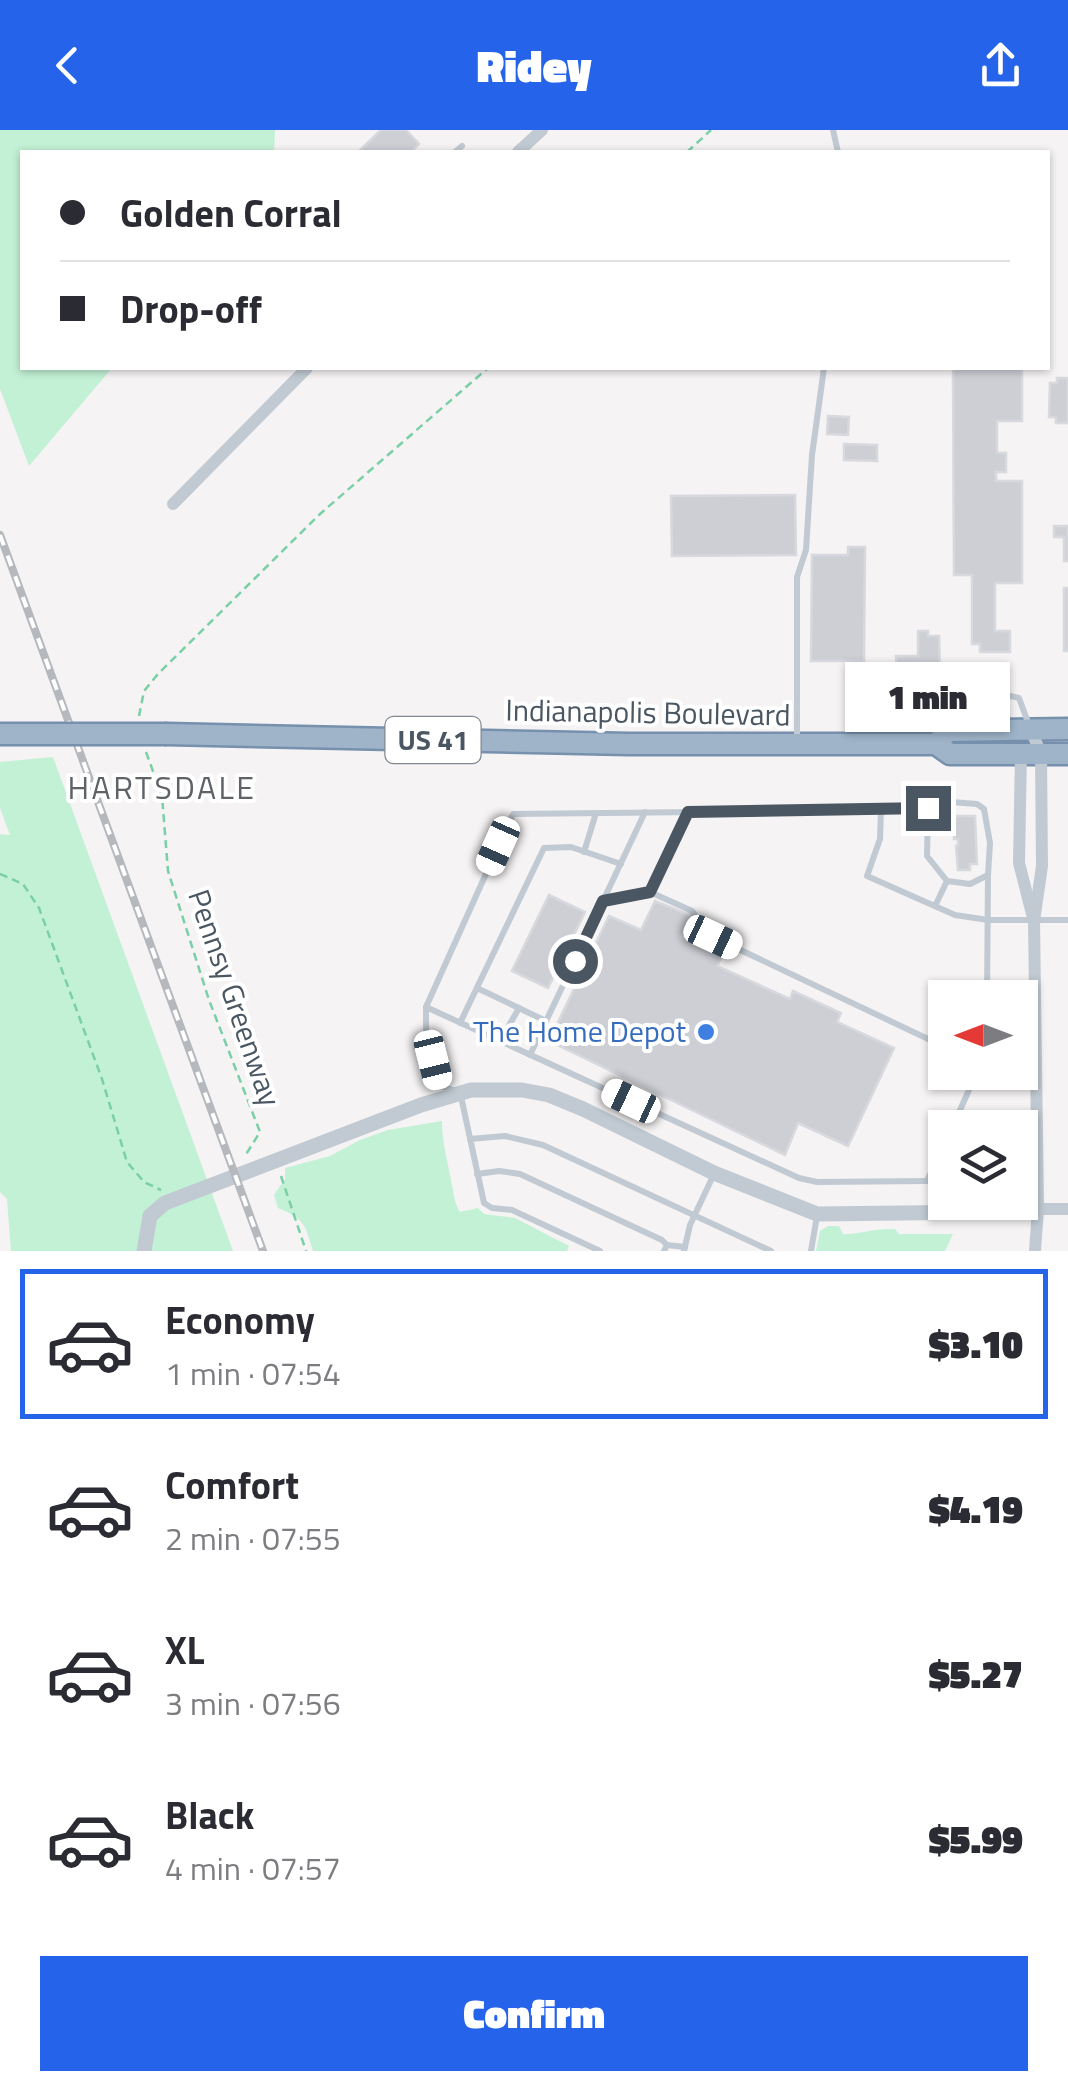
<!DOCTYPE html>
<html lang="en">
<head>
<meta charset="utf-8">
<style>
  body { margin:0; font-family:"Titillium Web",sans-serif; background:#f2f2f3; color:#2b2b33; height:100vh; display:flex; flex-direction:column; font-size:38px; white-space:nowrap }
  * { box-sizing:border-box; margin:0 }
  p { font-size:32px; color:#7c7c81 }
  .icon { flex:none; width:55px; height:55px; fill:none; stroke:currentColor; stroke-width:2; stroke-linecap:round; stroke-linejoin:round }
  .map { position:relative; height:1121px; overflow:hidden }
  .panel { display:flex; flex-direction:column; background:#fff; flex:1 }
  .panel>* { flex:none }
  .banner { position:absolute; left:20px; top:20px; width:1030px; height:220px; border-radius:0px; box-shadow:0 2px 8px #0004; display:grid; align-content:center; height:220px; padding:0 40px; background:#fff }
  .needle { width:65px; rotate:270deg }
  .controls { position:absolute; left:928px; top:850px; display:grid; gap:20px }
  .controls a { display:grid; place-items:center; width:110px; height:110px; border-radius:0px; background:#fff; box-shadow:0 2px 8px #0004; font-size:50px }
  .end { position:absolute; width:45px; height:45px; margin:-22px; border:12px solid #4a5661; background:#fff; box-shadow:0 0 0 5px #fff }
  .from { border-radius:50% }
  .bubble { position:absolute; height:70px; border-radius:0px; background:#fff; box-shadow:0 2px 8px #0004; font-size:32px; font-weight:800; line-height:70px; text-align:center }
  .car { position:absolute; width:30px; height:60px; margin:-30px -15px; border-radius:12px; box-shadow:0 0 8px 2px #0007; background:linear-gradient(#fff 24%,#345 0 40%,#fff 0 76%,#345 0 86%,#fff 0) }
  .banner b { display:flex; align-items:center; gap:35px; height:95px; font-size:38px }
  .banner b+b { border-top:2px solid #e1e1e2 }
  .banner i { width:25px; height:25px; background:#2b2b33 }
  ul { padding:18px 0 0; list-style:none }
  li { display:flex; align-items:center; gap:30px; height:150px; margin:0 20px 15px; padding:0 20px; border:5px solid transparent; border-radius:0px }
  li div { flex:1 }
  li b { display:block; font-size:38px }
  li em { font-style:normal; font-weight:800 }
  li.active { border-color:#2563eb }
  li>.icon { width:90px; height:90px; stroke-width:1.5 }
  .cta { display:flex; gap:20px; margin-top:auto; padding:20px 40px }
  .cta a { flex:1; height:115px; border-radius:0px; background:#2563eb; color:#fff; font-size:40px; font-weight:800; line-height:115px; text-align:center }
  header { display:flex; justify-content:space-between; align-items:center; height:130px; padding:0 40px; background:#2563eb; color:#fff; font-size:45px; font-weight:800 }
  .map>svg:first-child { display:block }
</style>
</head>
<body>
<header><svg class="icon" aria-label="back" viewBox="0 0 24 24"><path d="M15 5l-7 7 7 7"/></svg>Ridey<svg class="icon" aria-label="share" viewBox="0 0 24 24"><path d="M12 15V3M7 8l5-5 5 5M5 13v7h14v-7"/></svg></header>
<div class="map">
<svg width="1068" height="1121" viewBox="0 0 1068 1121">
  <rect width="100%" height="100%" fill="#f5f3f3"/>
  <!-- green -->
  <g fill="#c3f1d5">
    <path d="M 0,0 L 275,0 L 274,22 L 22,22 L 22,238 L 112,238 L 29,336 L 0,259 Z"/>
    <path d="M 53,627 L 233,1121 L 11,1121 L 7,1069 L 0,1062 L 0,704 L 10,705 L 0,678 L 0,632 Z"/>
    <path d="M 442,991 C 442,1013 447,1028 451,1050 C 454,1062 453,1071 460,1082 L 478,1078 L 484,1084 L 515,1088 L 569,1116 L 567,1121 L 313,1121 C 305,1095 305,1089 278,1078 L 274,1065 L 285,1049 L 285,1038 L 330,1026 L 360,1010 L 388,1000 Z"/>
    <path d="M 828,1096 L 839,1096 L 843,1104 C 862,1104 875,1098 895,1099 L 899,1104 L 953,1104 L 945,1121 L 816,1121 L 820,1101 Z"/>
  </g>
  <!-- building -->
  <g fill="#cdcfd5" stroke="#d7d9de" stroke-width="2.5">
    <path d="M 381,0 L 406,0 L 419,14 L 411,22 L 358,22 Z"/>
    <path d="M 953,238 L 1022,238 L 1022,291 L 997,291 L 997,323 L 1006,323 L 1006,342 L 996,342 L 996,351 L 1022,351 L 1022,453 L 995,453 L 995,501 L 1010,501 L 1010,522 L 980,522 L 980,514 L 972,514 L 972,445 L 954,445 Z"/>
    <path d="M 1057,248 L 1068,248 L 1068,293 L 1056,293 L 1056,287 L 1049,287 L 1050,253 L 1057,253 Z"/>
    <path d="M 828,286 L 849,287 L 848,305 L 827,304 Z"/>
    <path d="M 844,314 L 877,315 L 877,331 L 844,330 Z"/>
    <path d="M 795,365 L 796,425 L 672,426 L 671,366 Z"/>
    <path d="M 1054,396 L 1068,396 L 1068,431 L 1064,431 L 1064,407 L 1054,407 Z"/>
    <path d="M 848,417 L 865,417 L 864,531 L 811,531 L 812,425 L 848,425 Z"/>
    <rect x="1064" y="458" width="4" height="63"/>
    <path d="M 918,501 L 928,501 L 928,506 L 939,506 L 940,545 L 897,546 L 896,526 L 918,526 Z"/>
    <path d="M 954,686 L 975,686 L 977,734 L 970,734 L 970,740 L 958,740 L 956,716 L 958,716 L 958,709 L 954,709 Z"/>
    <path d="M 549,765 L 585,782 L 548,858 L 512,841 Z"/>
    <path d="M 655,771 L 692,786 L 681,808 L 722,826 L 717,836 L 790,869 L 793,861 L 841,883 L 837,892 L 894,918 L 848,1016 L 798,993 L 785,1025 L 549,911 L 609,786 L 641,800 Z"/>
  </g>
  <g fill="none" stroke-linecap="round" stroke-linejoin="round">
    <!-- trunk casing -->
    <g stroke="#7690ad" stroke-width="25">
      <g id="trunk">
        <path d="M 167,604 L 629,614 L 936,614 L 950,624 L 1068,624"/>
        <path d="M 936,614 L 948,601 L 1068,599"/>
      </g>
    </g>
    <!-- path -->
    <g stroke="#7ad0a6" stroke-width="2.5" stroke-dasharray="8 5" stroke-linecap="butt">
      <path d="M 687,22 L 711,0"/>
      <path d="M 139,586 L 144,561 L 158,544 L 320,384 L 488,238"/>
      <path d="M 146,622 L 162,666 L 168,741 L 209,870 L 260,1002 L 245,1026"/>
      <path d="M 0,744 L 23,754 L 39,778 L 102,949 L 127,1032 L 144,1052 L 161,1060"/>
      <path d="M 281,1046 L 306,1121"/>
    </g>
    <!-- service -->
    <g stroke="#c1cad2" stroke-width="6">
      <path d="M 833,0 L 838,22"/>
      <path d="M 455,22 L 462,16"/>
      <path d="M 937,603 L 943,571 L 1011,566 L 1019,568 L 1029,595"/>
      <path d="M 797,608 L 797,447 L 806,420 L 812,325 L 824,238"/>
      <path d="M 928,678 L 927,726 L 947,751"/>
      <path d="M 881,680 L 928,678 L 937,673 L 951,672 L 977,674 L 984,679 L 990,713 L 988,745"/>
      <path d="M 584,722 L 596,683"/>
      <path d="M 650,762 L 688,682"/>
      <path d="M 603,771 L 645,682"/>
      <path d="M 935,776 L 947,751 L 970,754 L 988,745 L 987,868"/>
      <path d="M 477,858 L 546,891"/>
      <path d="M 426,877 L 799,1048 L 817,1052 L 927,1051"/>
      <path d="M 460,893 L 544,718 L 571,717 L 621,734"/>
      <path d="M 500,911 L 519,878"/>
      <path d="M 530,925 L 603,771 L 650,762 L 692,781 L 713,807 L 945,917"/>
      <path d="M 1020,934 L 1035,934"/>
      <path d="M 952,998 L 977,942"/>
      <path d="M 470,1009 L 505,1006 L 543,1015 L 771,1121"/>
      <path d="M 945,1012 L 927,1051 L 945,1049"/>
      <path d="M 1020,1032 L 1037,1032"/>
      <path d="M 477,1044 L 499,1041 L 520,1044 L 662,1110 L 667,1115"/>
      <path d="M 600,1121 L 512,1080 L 492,1078 L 484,1073 L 460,962 L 440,956 L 426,905 L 426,877 L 513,684 L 881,680 L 880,709 L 867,746 L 955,785 L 988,790 L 1068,790"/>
      <path d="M 664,1121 L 667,1115 L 685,1117"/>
      <path d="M 684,1121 L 690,1095 L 714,1044"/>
      <path d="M 811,1121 L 817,1086"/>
    </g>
    <!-- minor -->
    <g stroke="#c1cad2" stroke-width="12">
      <path d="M 518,22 L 542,0"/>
      <path d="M 173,374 L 307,238"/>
      <path d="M 1031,600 L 1041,624 L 1042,736 L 1034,791 L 1038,1079 L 1035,1121"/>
      <path d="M 1021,621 L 1019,733 L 1032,784"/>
      <path d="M 1038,1079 L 1068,1079"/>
    </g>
    <!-- tertiary -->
    <path stroke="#c1cad2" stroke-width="15" d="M 144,1121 L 150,1086 L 165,1073 L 421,975 L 471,960 L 522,960 L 549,965 L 583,979 L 714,1043 L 817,1084 L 989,1082 L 1038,1079"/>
    <!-- trunk -->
    <use href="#trunk" stroke="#9fb4c9" stroke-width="20"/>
    <!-- rail casing -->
    <g stroke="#b5b8bd" stroke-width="8">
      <path id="rail" d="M 0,405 L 263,1121"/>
    </g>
    <!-- rail -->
    <use href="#rail" stroke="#fff" stroke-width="4" stroke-dasharray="11" stroke-linecap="butt"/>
    <!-- trunk-bridge casing -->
    <g stroke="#7690ad" stroke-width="25" stroke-linecap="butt">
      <path id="trunk-bridge" d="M 0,604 L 167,604"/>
    </g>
    <!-- trunk-bridge -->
    <use href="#trunk-bridge" stroke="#9fb4c9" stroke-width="20"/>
  </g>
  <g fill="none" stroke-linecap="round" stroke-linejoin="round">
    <!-- route -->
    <path stroke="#4a5661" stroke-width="12" d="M 575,831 L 603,771 L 650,762 L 688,682 L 928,678"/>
  </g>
  <!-- markers -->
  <circle fill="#3f7fe0" stroke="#fff" stroke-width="4" cx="706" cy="902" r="10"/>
  <g text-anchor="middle" stroke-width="8" stroke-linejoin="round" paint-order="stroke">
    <!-- shield labels -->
    <rect fill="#fff" stroke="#808990" stroke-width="2.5" x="385.5" y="587" width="95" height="46" rx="8"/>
    <g font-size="28" font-weight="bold" fill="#4a5661">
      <text x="433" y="620">US 41</text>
    </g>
    <!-- street labels -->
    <g font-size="30" fill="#4a5661" stroke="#fff">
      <text transform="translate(648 583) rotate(1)" y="10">Indianapolis Boulevard</text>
      <text transform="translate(234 868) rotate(71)" y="10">Pennsy Greenway</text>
    </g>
    <!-- shop labels -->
    <g font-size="30" fill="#366cbe" stroke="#fff" text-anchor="end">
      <text x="686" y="912">The Home Depot</text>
    </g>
    <!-- neighbourhood labels -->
    <g font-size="32" letter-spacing="2.5" fill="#5f6368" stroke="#fff">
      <text x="162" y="669">HARTSDALE</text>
    </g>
  </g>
</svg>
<div class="controls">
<a><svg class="needle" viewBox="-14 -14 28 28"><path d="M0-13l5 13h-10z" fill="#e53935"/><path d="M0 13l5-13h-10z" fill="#7c7c81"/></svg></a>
<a><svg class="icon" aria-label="layers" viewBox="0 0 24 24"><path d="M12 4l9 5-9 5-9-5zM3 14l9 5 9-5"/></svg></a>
</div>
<i class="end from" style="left:575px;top:831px"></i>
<i class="end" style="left:928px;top:678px"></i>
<div class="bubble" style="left:845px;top:532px;width:165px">1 min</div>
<i class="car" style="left:498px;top:716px;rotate:204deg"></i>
<i class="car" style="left:713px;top:807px;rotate:115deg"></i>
<i class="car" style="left:433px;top:930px;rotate:166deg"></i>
<i class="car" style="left:631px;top:971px;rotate:295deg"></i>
<div class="banner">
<b><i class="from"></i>Golden Corral</b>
<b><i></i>Drop-off</b>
</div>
</div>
<section class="panel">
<ul>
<li class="active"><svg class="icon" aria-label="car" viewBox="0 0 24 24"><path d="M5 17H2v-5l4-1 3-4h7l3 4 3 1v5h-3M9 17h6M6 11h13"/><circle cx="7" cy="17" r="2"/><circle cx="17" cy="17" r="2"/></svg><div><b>Economy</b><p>1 min · 07:54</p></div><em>$3.10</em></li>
<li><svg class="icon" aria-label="car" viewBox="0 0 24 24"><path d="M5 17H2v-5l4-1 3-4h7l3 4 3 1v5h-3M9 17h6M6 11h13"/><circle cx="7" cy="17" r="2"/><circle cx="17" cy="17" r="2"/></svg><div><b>Comfort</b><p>2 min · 07:55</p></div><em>$4.19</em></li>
<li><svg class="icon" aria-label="car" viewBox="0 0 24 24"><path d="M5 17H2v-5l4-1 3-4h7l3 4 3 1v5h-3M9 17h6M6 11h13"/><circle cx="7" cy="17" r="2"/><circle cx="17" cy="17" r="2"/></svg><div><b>XL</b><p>3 min · 07:56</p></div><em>$5.27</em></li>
<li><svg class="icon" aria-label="car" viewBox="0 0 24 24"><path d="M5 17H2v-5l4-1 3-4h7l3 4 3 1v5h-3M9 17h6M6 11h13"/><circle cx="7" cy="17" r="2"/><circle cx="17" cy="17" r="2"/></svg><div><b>Black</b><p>4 min · 07:57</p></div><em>$5.99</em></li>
</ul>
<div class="cta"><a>Confirm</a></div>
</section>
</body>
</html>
